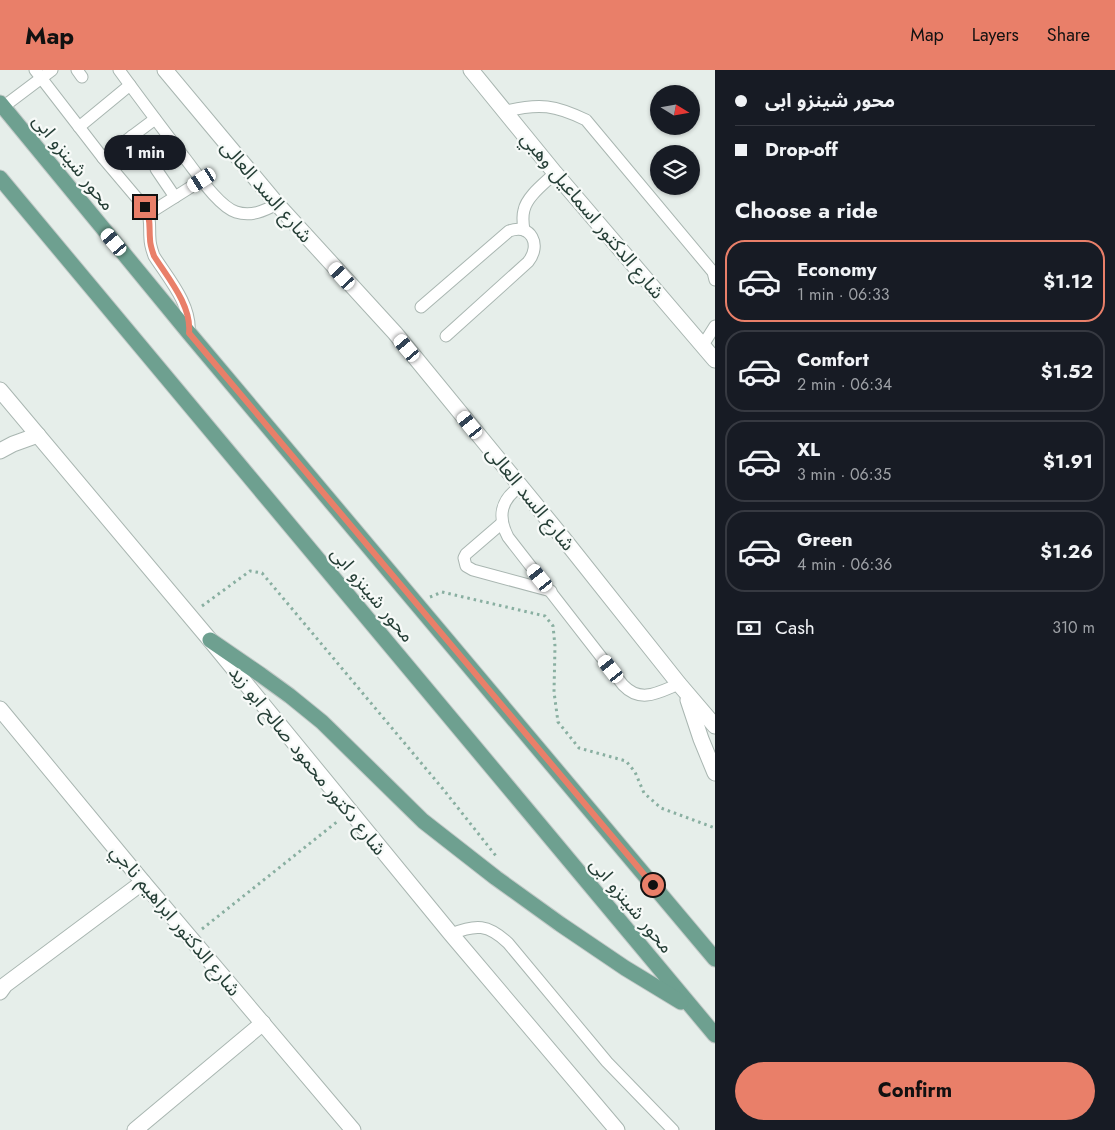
<!DOCTYPE html>
<html lang="en">
<head>
<meta charset="utf-8">
<style>
  body { margin:0; font-family:Jost,"Noto Sans Arabic",sans-serif; background:#20242c; color:#f1f3f6; height:100vh; display:flex; flex-direction:column; font-size:19px; white-space:nowrap }
  * { box-sizing:border-box; margin:0 }
  p { font-size:16px; color:#9ea1a6 }
  .icon { flex:none; width:28px; height:28px; fill:none; stroke:currentColor; stroke-width:2; stroke-linecap:round; stroke-linejoin:round }
  .map { position:relative; flex:1; overflow:hidden }
  .panel { display:flex; flex-direction:column; background:#171b24; width:400px }
  .panel>* { flex:none }
  .banner { display:grid; align-content:center; height:110px; padding:0 20px; background:#171b24 }
  .needle { width:32px; rotate:101deg }
  .controls { position:absolute; left:650px; top:15px; display:grid; gap:10px }
  .controls a { display:grid; place-items:center; width:50px; height:50px; border-radius:50%; background:#171b24; box-shadow:0 1px 4px #0004; font-size:25px }
  .end { position:absolute; width:22px; height:22px; margin:-11px; border:6px solid #e97f69; background:#111; box-shadow:0 0 0 2px #111 }
  .from { border-radius:50% }
  .bubble { position:absolute; height:35px; border-radius:18px; background:#171b24; box-shadow:0 1px 4px #0004; font-size:16px; font-weight:700; line-height:35px; text-align:center }
  .car { position:absolute; width:15px; height:30px; margin:-15px -8px; border-radius:6px; box-shadow:0 0 4px 1px #0007; background:linear-gradient(#fff 24%,#345 0 40%,#fff 0 76%,#345 0 86%,#fff 0) }
  .banner b { display:flex; align-items:center; gap:18px; height:48px; font-size:19px }
  .banner b+b { border-top:1px solid #363941 }
  .banner i { width:12px; height:12px; background:#f1f3f6 }
  ul { padding:0; list-style:none }
  li { display:flex; align-items:center; gap:15px; height:82px; margin:0 10px 8px; padding:0 10px; border:2px solid #363941; border-radius:20px }
  li div { flex:1 }
  li b { display:block; font-size:19px }
  li em { font-style:normal; font-weight:700 }
  li.on { border-color:#e97f69 }
  li>.icon { width:45px; height:45px; stroke-width:1.5 }
  h2 { padding:0 20px; font-size:22px; line-height:60px }
  .pay { display:flex; align-items:center; gap:12px; height:55px; padding:0 20px; font-size:19px }
  .pay p { margin-inline-start:auto }
  .primary-button { display:flex; gap:10px; margin-top:auto; padding:10px 20px }
  .primary-button a { flex:1; height:58px; border-radius:30px; background:#e97f69; color:#111; font-size:20px; font-weight:700; line-height:58px; text-align:center }
  header { display:flex; align-items:center; gap:30px; box-sizing:border-box; height:70px; padding:0 25px; background:#e97f69; color:#111 }
  header strong { font-size:24px }
  nav { display:flex; gap:28px; margin-inline-start:auto; font-size:18px }
  main { display:flex; flex:1; min-height:0 }
  .map>svg:first-child { display:block }
</style>
</head>
<body>
<header>
<strong>Map</strong>
<nav><a>Map</a><a>Layers</a><a>Share</a></nav>
</header>
<main>
<div class="map">
<svg width="715" height="1060" viewBox="0 0 715 1060">
  <rect width="100%" height="100%" fill="#e6eeea"/>
  <g fill="none" stroke-linecap="round" stroke-linejoin="round">
    <!-- service casing -->
    <g stroke="#a9b6b1" stroke-width="13">
      <g id="service">
        <path d="M 35,0 L 103,88 L 147,140 C 151,150 149,159 150,169 C 150,175 152,180 154,186 C 168,208 192,235 189,263"/>
        <path d="M 77,0 L 82,7"/>
        <path d="M 119,0 C 140,29 162,58 184,87 C 196,102 218,136 236,142 C 251,147 264,141 277,134"/>
        <path d="M 3,37 L 52,0"/>
        <path d="M 506,41 C 540,33 555,35 586,50 L 713,202 L 715,210"/>
        <path d="M 79,57 L 130,15"/>
        <path d="M 132,66 L 141,78"/>
        <path d="M 103,88 L 155,49"/>
        <path d="M 156,99 L 175,127"/>
        <path d="M 148,144 L 202,110"/>
        <path d="M 524,160 C 523,154 522,147 524,140 C 527,126 545,113 555,103"/>
        <path d="M 421,237 L 509,161 C 531,153 542,175 528,192 L 446,266"/>
        <path d="M 703,275 L 715,256"/>
        <path d="M 521,416 C 501,429 497,446 508,467 L 623,615 C 641,634 659,622 679,614"/>
        <path d="M 502,453 L 466,484 L 464,488 L 466,496 L 473,500 L 551,521"/>
        <path d="M 451,864 C 476,854 488,854 508,873 L 607,992 L 673,1060"/>
      </g>
    </g>
    <!-- minor casing -->
    <g stroke="#a9b6b1" stroke-width="17">
      <g id="minor">
        <path d="M 471,0 L 555,103 L 715,290"/>
        <path d="M 0,381 L 13,374 L 38,365"/>
        <path d="M 0,639 L 143,812 L 353,1060"/>
        <path d="M 0,922 L 5,915 L 143,812"/>
        <path d="M 135,1060 L 263,953"/>
      </g>
    </g>
    <!-- tertiary casing -->
    <g stroke="#a9b6b1" stroke-width="17">
      <g id="tertiary">
        <path d="M 165,0 L 277,134 L 395,263 L 563,468 L 679,614 L 715,656"/>
        <path d="M 0,320 L 210,570 L 451,864 L 617,1060"/>
        <path d="M 688,630 L 701,669 L 715,703"/>
      </g>
    </g>
    <!-- primary casing -->
    <g stroke="#c2c9c7" stroke-width="17">
      <g id="primary">
        <path d="M 0,33 L 189,263 L 715,889"/>
        <path d="M 0,108 L 715,965"/>
        <path d="M 210,570 L 261,605 L 290,626 L 322,652 L 423,751 L 496,808 L 560,854 L 625,898 L 681,932"/>
      </g>
    </g>
    <!-- path -->
    <g stroke="#89afa1" stroke-width="3" stroke-dasharray="2.5 4" stroke-linecap="butt">
      <path d="M 430,527 L 442,522 L 545,546 L 553,556 L 555,576 L 554,622 L 558,652 L 579,678 L 626,691 L 635,702 L 644,723 L 661,738 L 715,758"/>
      <path d="M 202,536 L 250,501 L 262,503 L 443,719 L 496,786"/>
      <path d="M 202,859 L 338,751"/>
    </g>
    <!-- service -->
    <use href="#service" stroke="#fff" stroke-width="11"/>
    <!-- minor -->
    <use href="#minor" stroke="#fff" stroke-width="15"/>
    <!-- tertiary -->
    <use href="#tertiary" stroke="#fff" stroke-width="15"/>
    <!-- primary -->
    <use href="#primary" stroke="#6ea090" stroke-width="15"/>
  </g>
  <g fill="none" stroke-linecap="round" stroke-linejoin="round">
    <!-- route -->
    <path stroke="#e97f69" stroke-width="6" d="M 145,137 C 151,147 149,158 150,169 C 150,175 152,180 154,186 C 168,208 192,236 189,263 L 653,815"/>
  </g>
  <g text-anchor="middle" stroke-width="4.5" stroke-linejoin="round" paint-order="stroke">
    <!-- street labels -->
    <g font-size="19" fill="#263f37" stroke="#f7faf8">
      <text transform="translate(74 92) rotate(51)" y="7">محور شينزو ابى</text>
      <text transform="translate(267 121) rotate(49)" y="7">شارع السد العالى</text>
      <text transform="translate(593 145) rotate(50)" y="7">شارع الدكتور اسماعيل وهبي</text>
      <text transform="translate(531 428) rotate(51)" y="7">شارع السد العالى</text>
      <text transform="translate(373 524) rotate(50)" y="7">محور شينزو ابى</text>
      <text transform="translate(308 690) rotate(51)" y="7">شارع دكتور محمود صالح ابو زيد</text>
      <text transform="translate(632 835) rotate(50)" y="7">محور شينزو ابى</text>
      <text transform="translate(176 850) rotate(50)" y="7">شارع الدكتور ابراهيم ناجي</text>
    </g>
  </g>
</svg>
<div class="controls">
<a><svg class="needle" viewBox="-14 -14 28 28"><path d="M0-13l5 13h-10z" fill="#e53935"/><path d="M0 13l5-13h-10z" fill="#9ea1a6"/></svg></a>
<a><svg class="icon" aria-label="layers" viewBox="0 0 24 24"><path d="M12 4l9 5-9 5-9-5zM3 14l9 5 9-5"/></svg></a>
</div>
<i class="end from" style="left:653px;top:815px"></i>
<i class="end" style="left:145px;top:137px"></i>
<div class="bubble" style="left:104px;top:65px;width:82px">1 min</div>
<i class="car" style="left:202px;top:110px;rotate:237deg"></i>
<i class="car" style="left:114px;top:172px;rotate:320deg"></i>
<i class="car" style="left:342px;top:206px;rotate:318deg"></i>
<i class="car" style="left:407px;top:278px;rotate:320deg"></i>
<i class="car" style="left:470px;top:355px;rotate:321deg"></i>
<i class="car" style="left:540px;top:508px;rotate:321deg"></i>
<i class="car" style="left:611px;top:599px;rotate:322deg"></i>
</div>
<section class="panel">
<div class="banner">
<b><i class="from"></i>محور شينزو ابى</b>
<b><i></i>Drop-off</b>
</div>
<h2>Choose a ride</h2>
<ul>
<li class="on"><svg class="icon" aria-label="car" viewBox="0 0 24 24"><path d="M5 17H2v-5l4-1 3-4h7l3 4 3 1v5h-3M9 17h6M6 11h13"/><circle cx="7" cy="17" r="2"/><circle cx="17" cy="17" r="2"/></svg><div><b>Economy</b><p>1 min · 06:33</p></div><em>$1.12</em></li>
<li><svg class="icon" aria-label="car" viewBox="0 0 24 24"><path d="M5 17H2v-5l4-1 3-4h7l3 4 3 1v5h-3M9 17h6M6 11h13"/><circle cx="7" cy="17" r="2"/><circle cx="17" cy="17" r="2"/></svg><div><b>Comfort</b><p>2 min · 06:34</p></div><em>$1.52</em></li>
<li><svg class="icon" aria-label="car" viewBox="0 0 24 24"><path d="M5 17H2v-5l4-1 3-4h7l3 4 3 1v5h-3M9 17h6M6 11h13"/><circle cx="7" cy="17" r="2"/><circle cx="17" cy="17" r="2"/></svg><div><b>XL</b><p>3 min · 06:35</p></div><em>$1.91</em></li>
<li><svg class="icon" aria-label="car" viewBox="0 0 24 24"><path d="M5 17H2v-5l4-1 3-4h7l3 4 3 1v5h-3M9 17h6M6 11h13"/><circle cx="7" cy="17" r="2"/><circle cx="17" cy="17" r="2"/></svg><div><b>Green</b><p>4 min · 06:36</p></div><em>$1.26</em></li>
</ul>
<div class="pay"><svg class="icon" aria-label="cash" viewBox="0 0 24 24"><path d="M3 7h18v10H3z"/><circle cx="12" cy="12" r="2"/></svg>Cash<p>310 m</p></div>
<div class="primary-button"><a>Confirm</a></div>
</section>
</main>
</body>
</html>
